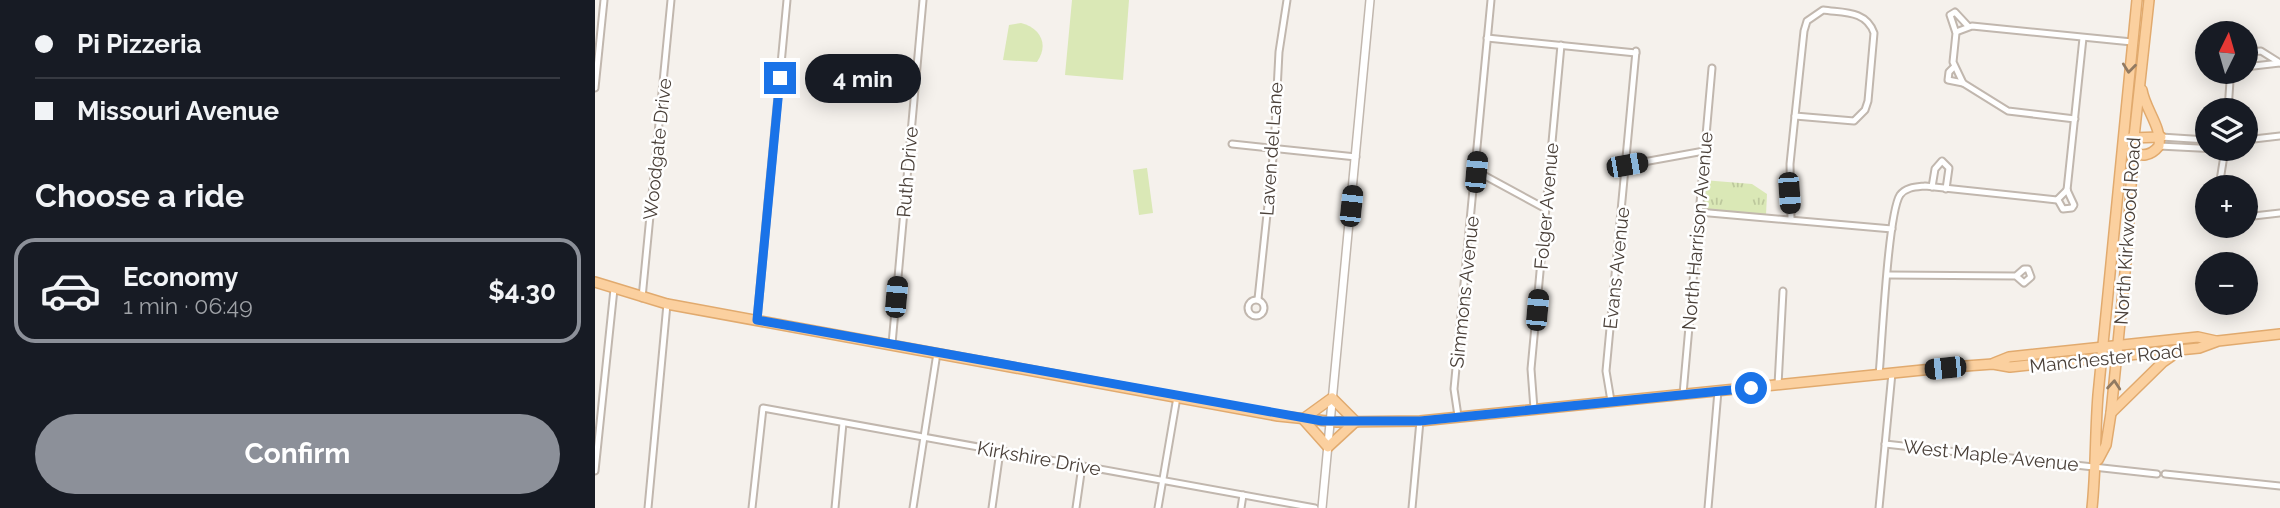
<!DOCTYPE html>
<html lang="en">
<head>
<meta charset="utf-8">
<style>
  body { margin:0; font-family:Raleway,sans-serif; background:#242831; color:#f1f3f6; height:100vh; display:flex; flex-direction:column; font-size:26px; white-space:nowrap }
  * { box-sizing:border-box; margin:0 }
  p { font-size:23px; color:#9ea1a6 }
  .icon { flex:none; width:38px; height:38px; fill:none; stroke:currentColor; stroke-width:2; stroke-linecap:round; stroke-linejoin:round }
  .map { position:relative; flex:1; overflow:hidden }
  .side { display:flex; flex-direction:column; background:#171b24; width:595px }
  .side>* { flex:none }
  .top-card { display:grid; align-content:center; height:154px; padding:0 35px; background:#171b24 }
  .needle { width:46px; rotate:5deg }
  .tools { position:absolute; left:1600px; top:21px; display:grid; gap:14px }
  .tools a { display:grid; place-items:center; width:63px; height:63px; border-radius:50%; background:#171b24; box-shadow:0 4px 18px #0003; font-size:35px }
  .end { position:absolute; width:32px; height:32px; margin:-16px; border:9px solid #1a73e8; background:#fff; box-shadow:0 0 0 4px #fff }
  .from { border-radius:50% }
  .bubble { position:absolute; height:49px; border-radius:24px; background:#171b24; box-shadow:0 4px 18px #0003; font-size:23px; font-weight:700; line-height:49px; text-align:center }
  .car { position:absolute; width:21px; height:42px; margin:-21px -10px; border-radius:9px; box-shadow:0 0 5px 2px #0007; background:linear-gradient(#222 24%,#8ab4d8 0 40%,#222 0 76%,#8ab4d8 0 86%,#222 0) }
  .top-card b { display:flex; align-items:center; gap:24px; height:66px; font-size:26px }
  .top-card b+b { border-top:2px solid #363941 }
  .top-card i { width:18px; height:18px; background:#f1f3f6 }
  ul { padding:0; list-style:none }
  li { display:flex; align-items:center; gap:21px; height:105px; margin:0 14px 10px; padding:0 21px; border:4px solid transparent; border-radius:21px }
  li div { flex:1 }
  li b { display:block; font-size:26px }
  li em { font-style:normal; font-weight:700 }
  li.on { border-color:#8c9099 }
  li>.icon { width:63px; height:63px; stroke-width:1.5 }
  h2 { padding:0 35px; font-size:32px; line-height:84px }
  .action { display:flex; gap:14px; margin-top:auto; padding:14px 35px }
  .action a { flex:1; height:80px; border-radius:42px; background:#8c9099; color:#fff; font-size:28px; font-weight:700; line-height:80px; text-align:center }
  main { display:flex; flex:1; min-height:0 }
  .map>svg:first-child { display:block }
</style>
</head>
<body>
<main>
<section class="side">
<div class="top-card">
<b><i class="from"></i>Pi Pizzeria</b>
<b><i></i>Missouri Avenue</b>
</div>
<h2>Choose a ride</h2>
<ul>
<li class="on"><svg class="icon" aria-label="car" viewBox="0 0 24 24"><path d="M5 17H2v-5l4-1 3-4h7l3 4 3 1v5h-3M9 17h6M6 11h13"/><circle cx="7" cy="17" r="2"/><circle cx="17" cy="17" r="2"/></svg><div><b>Economy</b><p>1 min · 06:49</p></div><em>$4.30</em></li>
</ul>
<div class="action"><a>Confirm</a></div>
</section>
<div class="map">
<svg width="1685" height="508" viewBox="0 0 1685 508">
  <defs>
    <pattern id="park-tufts" width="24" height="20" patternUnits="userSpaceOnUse" patternTransform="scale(1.75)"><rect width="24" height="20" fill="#dae8b6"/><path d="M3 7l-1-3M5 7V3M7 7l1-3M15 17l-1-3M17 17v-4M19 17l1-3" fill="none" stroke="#bdc89d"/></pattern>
  </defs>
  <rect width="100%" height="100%" fill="#f5f1ec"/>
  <!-- park -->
  <path fill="url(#park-tufts)" d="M 1108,180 L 1157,184 L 1172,194 L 1171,215 L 1105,210 Z"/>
  <!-- garden -->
  <g fill="#dae8b6">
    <path d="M 477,0 L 534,0 L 528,80 L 470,75 Z"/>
    <path d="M 426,23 C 446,28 454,45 442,62 L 408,60 L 414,25 Z"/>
    <path d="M 552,168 L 558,213 L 544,215 L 538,170 Z"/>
  </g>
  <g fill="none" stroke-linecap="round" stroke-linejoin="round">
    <!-- minor casing -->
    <g stroke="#c1b7ae" stroke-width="9">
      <g id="minor">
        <path d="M 1228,10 C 1248,13 1271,10 1279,33 L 1273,101 L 1270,110 L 1259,121 L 1200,116 L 1209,31 L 1212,21 Z"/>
        <path d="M 1373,26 L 1360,12 L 1355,15 L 1361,33 L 1358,62 L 1368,83 L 1413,111 L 1480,119"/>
        <path d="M 1361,32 L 1377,26 L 1537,42"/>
        <path d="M 892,38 L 1041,53"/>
        <path d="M 1650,52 L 1666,51 L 1685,63"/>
        <path d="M 1359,67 L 1354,72 L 1353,80 L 1368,83"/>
        <path d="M 1650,67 L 1685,63"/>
        <path d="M 0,88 L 9,0"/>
        <path d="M 1633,110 L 1635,81 L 1640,72"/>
        <path d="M 1566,137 L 1612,140"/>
        <path d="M 1650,140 L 1685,136"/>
        <path d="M 637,144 L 761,157"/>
        <path d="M 1564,146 L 1623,149"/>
        <path d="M 1032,165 L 1109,151"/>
        <path d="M 881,171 L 951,209"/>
        <path d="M 1337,187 L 1340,169 L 1347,161 L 1354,168 L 1351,189"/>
        <path d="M 1624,187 L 1630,149"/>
        <path d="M 1472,190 L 1488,38"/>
        <path d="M 1463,200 L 1468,209 L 1477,208 L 1479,205 L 1472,190"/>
        <path d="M 1103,212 L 1297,229"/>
        <path d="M 1650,217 L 1685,213"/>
        <path d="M 1196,219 L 1195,164 L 1200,116"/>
        <path d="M 1294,275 L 1421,276 L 1429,269 L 1433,269 L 1436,277 L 1429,283 L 1421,276"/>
        <path d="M 47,298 L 76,0"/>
        <path d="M 663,299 L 679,148 L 684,52 L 692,0"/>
        <circle cx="661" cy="308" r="8"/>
        <path d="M 162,320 L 192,0"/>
        <path d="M 297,344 L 328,0"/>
        <path d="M 1284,375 C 1287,345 1293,213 1305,195 C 1311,187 1321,187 1330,186 L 1462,200 L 1472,190"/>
        <path d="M 1183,385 L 1188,291"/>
        <path d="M 1088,394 L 1117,68"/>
        <path d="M 1016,401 L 1011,371 L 1041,51"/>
        <path d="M 939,409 L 936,369 L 966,45"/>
        <path d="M 863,416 L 859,389 L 896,0"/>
        <path d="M 1290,444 L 1562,474"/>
        <path d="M 0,471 L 19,289"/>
        <path d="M 1570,474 L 1685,486"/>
        <path d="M 53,508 L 72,304"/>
        <path d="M 157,508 L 168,408 L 720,508"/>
        <path d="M 240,508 L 248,423"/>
        <path d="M 318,508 L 342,353"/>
        <path d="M 397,508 L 405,451"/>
        <path d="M 481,508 L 487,466"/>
        <path d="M 563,508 L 582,397"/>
        <path d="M 646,508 L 648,495"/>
        <path d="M 817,508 L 825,421"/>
        <path d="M 1113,508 L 1123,391"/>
        <path d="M 1284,508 L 1297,373"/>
      </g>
    </g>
    <!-- tertiary casing -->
    <g stroke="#c1b7ae" stroke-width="10">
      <path id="tertiary" d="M 727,508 L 775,0"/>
    </g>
    <!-- primary casing -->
    <g stroke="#e1aa6e" stroke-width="12">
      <g id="primary">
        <path d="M 1535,138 L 1566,137"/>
        <path d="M 1535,150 C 1546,158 1556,156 1564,146 C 1567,127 1550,109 1547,90"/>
        <path d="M 0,282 L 72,304 L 683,416 L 742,422 L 825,421 L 1357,367 L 1398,364 L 1415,367 L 1604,348 L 1623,341 L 1685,334"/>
        <path d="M 1399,363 L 1414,357 L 1603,337 L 1621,341"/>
        <path d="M 1516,413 L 1568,362 L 1581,353"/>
        <path d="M 708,419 L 733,447 L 759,423"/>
        <path d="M 708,419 L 737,398 L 761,422"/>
        <path d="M 1503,460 L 1511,445 L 1516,413 L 1532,252 L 1539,137 L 1554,0"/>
        <path d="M 1497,508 C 1501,470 1500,433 1503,395 L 1542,0"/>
      </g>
    </g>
    <!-- minor -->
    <use href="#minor" stroke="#fff" stroke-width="5"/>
    <!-- tertiary -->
    <use href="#tertiary" stroke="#fff" stroke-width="7"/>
    <!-- primary -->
    <use href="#primary" stroke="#fbd09f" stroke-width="9"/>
  </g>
  <!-- one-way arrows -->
  <defs><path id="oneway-chevron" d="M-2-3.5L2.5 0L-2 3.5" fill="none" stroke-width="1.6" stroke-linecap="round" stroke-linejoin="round" transform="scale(1.75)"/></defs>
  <g stroke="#917a62">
    <use href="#oneway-chevron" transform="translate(1534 68) rotate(96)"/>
    <use href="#oneway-chevron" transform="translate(1519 385) rotate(-85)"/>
  </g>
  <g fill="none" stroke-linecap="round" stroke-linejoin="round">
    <!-- route -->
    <path stroke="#1a73e8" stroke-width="9" d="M 185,78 L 162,320 L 727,421 L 825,421 L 1156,388"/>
  </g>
  <g text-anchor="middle" stroke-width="5" stroke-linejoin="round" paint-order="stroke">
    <!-- street labels -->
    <g font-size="19" fill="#4a4039" stroke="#fff">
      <text transform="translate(62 149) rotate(-84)" y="7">Woodgate Drive</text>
      <text transform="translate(676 149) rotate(-86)" y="7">Laven del Lane</text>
      <text transform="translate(312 172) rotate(-85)" y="7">Ruth Drive</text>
      <text transform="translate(951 206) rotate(-85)" y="7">Folger Avenue</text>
      <text transform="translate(1102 231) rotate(-85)" y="7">North Harrison Avenue</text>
      <text transform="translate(1532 231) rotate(-86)" y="7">North Kirkwood Road</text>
      <text transform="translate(1021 268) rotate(-84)" y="7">Evans Avenue</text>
      <text transform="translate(869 292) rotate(-84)" y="7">Simmons Avenue</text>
      <text transform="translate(1511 358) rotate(-6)" y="7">Manchester Road</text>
      <text transform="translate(1396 455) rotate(6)" y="7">West Maple Avenue</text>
      <text transform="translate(444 458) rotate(10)" y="7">Kirkshire Drive</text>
    </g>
  </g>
</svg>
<div class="tools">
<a><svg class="needle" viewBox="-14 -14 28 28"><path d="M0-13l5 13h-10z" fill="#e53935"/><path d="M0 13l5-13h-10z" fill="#9ea1a6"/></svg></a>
<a><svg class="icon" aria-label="layers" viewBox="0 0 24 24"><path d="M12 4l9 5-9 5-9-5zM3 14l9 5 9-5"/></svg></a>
<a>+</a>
<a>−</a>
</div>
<i class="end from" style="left:1156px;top:388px"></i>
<i class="end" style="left:185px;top:78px"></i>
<div class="bubble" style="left:210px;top:54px;width:116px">4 min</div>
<i class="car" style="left:1032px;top:165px;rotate:80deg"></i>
<i class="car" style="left:881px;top:172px;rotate:5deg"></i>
<i class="car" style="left:1194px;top:193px;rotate:176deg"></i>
<i class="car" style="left:756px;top:206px;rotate:6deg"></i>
<i class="car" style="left:301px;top:297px;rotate:5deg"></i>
<i class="car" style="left:942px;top:310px;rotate:5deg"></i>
<i class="car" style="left:1350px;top:368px;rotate:264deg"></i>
</div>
</main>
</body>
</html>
